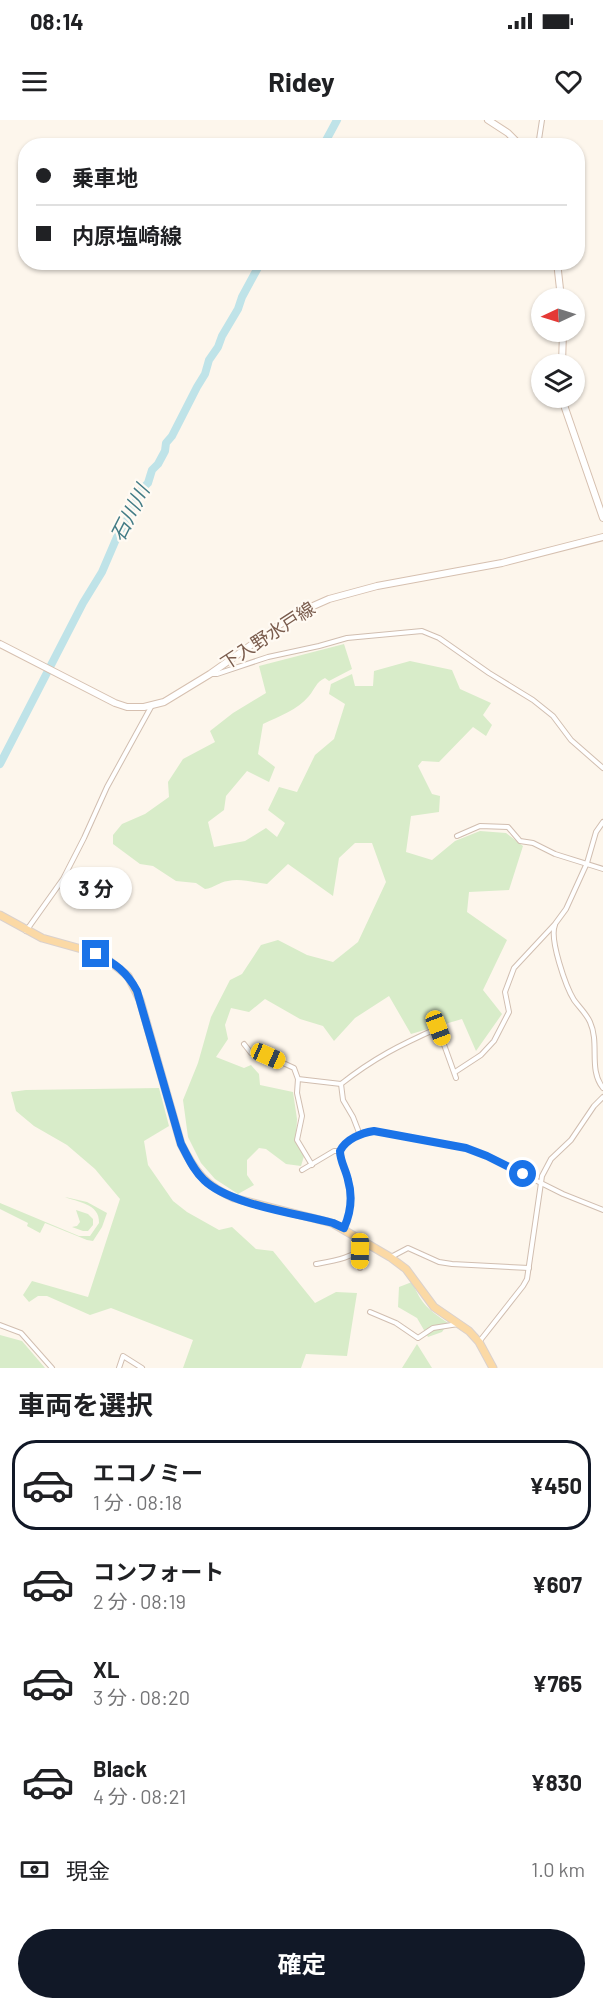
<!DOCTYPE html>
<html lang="ja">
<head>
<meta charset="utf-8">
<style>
  body { margin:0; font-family:Barlow,"Noto Sans JP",sans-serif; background:#f2f2f2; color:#202124; height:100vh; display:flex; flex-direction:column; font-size:22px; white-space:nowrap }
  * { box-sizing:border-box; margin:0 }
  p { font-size:20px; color:#757577 }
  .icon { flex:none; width:33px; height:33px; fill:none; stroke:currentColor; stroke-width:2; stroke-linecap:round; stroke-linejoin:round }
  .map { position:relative; height:1248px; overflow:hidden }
  .sheet { display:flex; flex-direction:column; background:#fff; flex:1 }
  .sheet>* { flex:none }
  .guide { position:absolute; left:18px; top:18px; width:567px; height:132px; border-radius:24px; box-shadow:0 2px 4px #0004; display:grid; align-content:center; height:132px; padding:0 18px; background:#fff }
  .needle { width:39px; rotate:266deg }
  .fabs { position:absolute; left:531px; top:168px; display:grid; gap:12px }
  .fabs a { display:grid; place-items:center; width:54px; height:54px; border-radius:50%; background:#fff; box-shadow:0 2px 4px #0004; font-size:30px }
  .end { position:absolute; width:27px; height:27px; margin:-14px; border:8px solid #1a73e8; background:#fff; box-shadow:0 0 0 3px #fff }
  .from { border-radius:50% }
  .bubble { position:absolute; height:42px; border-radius:21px; background:#fff; box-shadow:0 2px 4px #0004; font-size:20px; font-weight:700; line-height:42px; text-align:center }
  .car { position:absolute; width:18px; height:36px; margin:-18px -9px; border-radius:8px; box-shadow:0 0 4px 2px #0007; background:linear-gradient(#f5c518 24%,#345 0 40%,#f5c518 0 76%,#345 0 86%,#f5c518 0) }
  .guide b { display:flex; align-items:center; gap:21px; height:57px; font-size:22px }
  .guide b+b { border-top:2px solid #e0e0e0 }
  .guide i { width:15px; height:15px; background:#202124 }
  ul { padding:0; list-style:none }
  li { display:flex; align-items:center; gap:18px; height:90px; margin:0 12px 9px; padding:0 6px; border:3px solid transparent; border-radius:24px }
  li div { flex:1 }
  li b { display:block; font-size:22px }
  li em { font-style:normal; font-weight:700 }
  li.current { border-color:#111827 }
  li>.icon { width:54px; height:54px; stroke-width:1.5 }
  h2 { padding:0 18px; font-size:27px; line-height:72px }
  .pay { display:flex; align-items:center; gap:15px; height:66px; padding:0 18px; font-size:22px }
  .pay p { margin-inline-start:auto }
  .primary-button { display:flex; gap:12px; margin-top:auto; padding:12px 18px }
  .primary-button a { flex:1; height:69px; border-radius:36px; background:#111827; color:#fff; font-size:24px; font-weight:700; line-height:69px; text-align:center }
  .status { display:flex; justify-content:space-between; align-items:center; height:42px; padding:0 30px; background:#fff; direction:ltr }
  .status svg { height:16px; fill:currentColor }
  header { display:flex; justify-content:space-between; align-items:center; height:78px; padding:0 18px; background:#fff; font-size:27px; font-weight:700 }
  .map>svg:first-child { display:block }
</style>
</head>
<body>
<div class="status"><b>08:14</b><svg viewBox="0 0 49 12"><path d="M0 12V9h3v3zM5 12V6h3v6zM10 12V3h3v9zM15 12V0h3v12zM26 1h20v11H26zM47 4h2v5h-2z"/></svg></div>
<header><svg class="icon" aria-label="menu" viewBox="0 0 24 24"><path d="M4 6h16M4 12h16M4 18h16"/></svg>Ridey<svg class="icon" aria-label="heart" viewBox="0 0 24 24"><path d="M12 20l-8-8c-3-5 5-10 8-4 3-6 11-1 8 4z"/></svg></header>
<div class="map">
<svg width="603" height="1248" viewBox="0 0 603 1248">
  <rect width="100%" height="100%" fill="#fdf6ec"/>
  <!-- green -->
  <g fill="#d8ecc9">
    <path d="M 344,524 L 352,549 L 329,561 L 325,558 C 316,562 315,569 309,576 C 297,590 280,596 263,604 L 258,634 L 275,647 L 269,662 L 247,651 L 226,676 L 224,690 L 208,702 L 214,727 L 245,721 L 266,708 L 277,717 L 285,703 L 268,690 L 279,667 L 297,672 L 315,635 L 334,619 L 345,584 L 329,574 L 331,564 L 352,554 L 355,566 L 373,566 L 374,551 L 410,541 L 452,550 L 460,569 L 491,583 L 483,595 L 492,605 L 486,616 L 473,607 L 439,642 L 422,641 L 418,646 L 432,674 L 440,676 L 439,692 L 411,696 L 406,732 L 432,740 L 455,721 L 480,711 L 506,713 L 523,726 L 509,770 L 469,772 L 467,792 L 507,820 L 483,870 L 502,894 L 476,931 L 462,899 L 411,914 L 389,876 L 355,898 L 334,921 L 323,906 L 300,899 L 265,879 L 249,892 L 231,888 L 225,905 L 228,919 L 216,937 L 244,948 L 251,945 L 259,954 L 260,965 L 293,972 L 297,999 L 296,1019 L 304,1036 L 301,1046 L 286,1044 L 266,1029 L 259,1028 L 247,1040 L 247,1055 L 254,1065 L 238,1074 L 215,1059 L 201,1043 L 188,1017 L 183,980 L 198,943 L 211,897 L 230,860 L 242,854 L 261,825 L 278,820 L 307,835 L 333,842 L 358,822 L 386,762 L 372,723 L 355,723 L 339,738 L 333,776 L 288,744 L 267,764 C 254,763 241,758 228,761 C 219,762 214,768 205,769 L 196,763 L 176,761 L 153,746 L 140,744 L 113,724 L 113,715 L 122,704 L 145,694 L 169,677 L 168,662 L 183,639 L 215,622 L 210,611 L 233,593 L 266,573 L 259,546 Z"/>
    <path d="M 159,968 L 169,1006 L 144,1021 L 148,1045 L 173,1081 L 187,1092 L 219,1110 L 232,1107 L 256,1129 L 273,1131 L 315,1183 L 336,1172 L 357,1173 L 347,1236 L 306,1234 L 301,1248 L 183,1248 L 193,1220 L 111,1188 L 90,1195 L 47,1176 L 38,1176 L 29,1182 L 23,1175 L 32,1161 L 88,1177 L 120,1079 L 95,1049 L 67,1025 L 34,1006 L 16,991 L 11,972 L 26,970 Z"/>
    <path d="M 65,1077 L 87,1082 L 107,1093 L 102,1107 L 93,1121 L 87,1120 L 45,1103 L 40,1113 L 27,1106 L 28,1103 L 0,1089 L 0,1083 L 79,1116 L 90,1116 L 99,1103 C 100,1083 76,1082 65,1077 Z"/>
    <path d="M 76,1090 L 88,1094 L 93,1099 L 93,1105 L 88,1111 L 83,1111 L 72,1107 L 77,1106 L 80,1102 Z"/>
    <path d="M 412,1162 C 422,1185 428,1189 448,1203 L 442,1212 L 428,1217 L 417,1198 L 398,1187 L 399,1167 Z"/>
    <path d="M 0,1215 L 22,1221 L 45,1248 L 0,1248 Z"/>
    <path d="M 417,1224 L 432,1248 L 402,1248 Z"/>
  </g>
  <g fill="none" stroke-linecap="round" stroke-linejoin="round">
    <!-- river -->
    <g stroke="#bfe3e8" stroke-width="8">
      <path d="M 323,26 L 337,0"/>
      <path d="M 0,644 L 83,483 L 102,452 L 117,417 L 127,401 L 129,393 L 142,369 L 148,363 L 152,350 L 158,344 L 165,331 L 166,323 L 172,316 L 197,267 L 205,254 L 209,240 L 218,227 L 222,216 L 238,189 L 242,177 L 261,142"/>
    </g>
    <!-- minor casing -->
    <g stroke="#d1beb0" stroke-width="6">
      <g id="minor">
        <path d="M 538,26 L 542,0"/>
        <path d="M 211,554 L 217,554 L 268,537 L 319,526 L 347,518 L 422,511 L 439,518 L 489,553 L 533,580 L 553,596 L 571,620 L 603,648"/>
        <path d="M 457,716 L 480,706 L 508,707 L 520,721 L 533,723 L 555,734 L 603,749"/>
        <path d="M 555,805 C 549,819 566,867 574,880 C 579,887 586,893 590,902 C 600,924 588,949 603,968"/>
        <path d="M 26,811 L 63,759 L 84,718 L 107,667 L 151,587"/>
        <path d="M 244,924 L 251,933 L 268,936 L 294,948 L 298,959 L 341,964 C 374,938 400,925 438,908 L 456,958"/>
        <path d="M 455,952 L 481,935 L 494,921 L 509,892 L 505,872 L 514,848 L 555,804 L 566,789 L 587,743 L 596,712 L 603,702"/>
        <path d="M 298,959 L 297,973 L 302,996 L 297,1020 L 312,1045"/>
        <path d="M 341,964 L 343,980 L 353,997 L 360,1015"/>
        <path d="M 302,1050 L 334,1031 L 340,1031"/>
        <path d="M 344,1108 C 351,1092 353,1077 348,1060 C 346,1050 340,1041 340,1031 C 346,1019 361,1013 374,1011 L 466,1028 L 487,1036 L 563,1074 L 603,1090"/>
        <path d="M 391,1137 L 408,1128 L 439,1142 L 452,1144 L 529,1148"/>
        <path d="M 316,1144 C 334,1141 355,1138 367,1123"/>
        <path d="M 360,1148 L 360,1131"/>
        <path d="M 370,1192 L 396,1203 L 418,1218 L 433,1208 L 458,1204"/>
        <path d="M 0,1205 L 21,1213 L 52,1248"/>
        <path d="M 479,1222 L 523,1166 L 527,1159 L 542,1056 L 551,1039 L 571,1020 L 594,986 L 603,977"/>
        <path d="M 119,1248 L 123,1236 L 142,1248"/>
      </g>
    </g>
    <!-- secondary casing -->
    <g stroke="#d6c0b0" stroke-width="8">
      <g id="secondary">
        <path d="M 488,0 L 508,13 L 521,26"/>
        <path d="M 557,142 L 561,178"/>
        <path d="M 562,244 L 563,212"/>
        <path d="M 563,278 L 565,288 L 603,398"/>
        <path d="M 0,524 L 115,583 L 127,587 L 144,587 L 164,582 L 210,554 L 295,494 L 329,479 L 377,466 L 502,443 L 603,417"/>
      </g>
    </g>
    <!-- primary casing -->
    <g stroke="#dad1cd" stroke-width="9">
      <path id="primary" d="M 0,795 L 42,818 L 85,830 L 108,840 L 128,856 L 140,880 L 181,1024 C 195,1052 206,1066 234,1078 L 332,1103 L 390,1137 L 406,1149 L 434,1187 L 469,1211 L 479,1222 L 493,1248"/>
    </g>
    <!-- minor -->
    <use href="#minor" stroke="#fff" stroke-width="4"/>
    <!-- secondary -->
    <use href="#secondary" stroke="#fff" stroke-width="6"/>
    <!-- primary -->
    <use href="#primary" stroke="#fbd9a5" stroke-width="7"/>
  </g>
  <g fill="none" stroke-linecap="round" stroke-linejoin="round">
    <!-- route -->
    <path stroke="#1a73e8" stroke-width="8" d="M 96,834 C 115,843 127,852 137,871 L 181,1024 C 188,1037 193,1050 204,1060 C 230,1085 296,1093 333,1103 L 344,1108 C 351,1092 353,1077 348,1060 C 346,1050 340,1041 340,1031 C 346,1019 361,1013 374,1011 L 466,1028 L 487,1036 L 523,1054"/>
  </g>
  <g text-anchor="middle" stroke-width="4.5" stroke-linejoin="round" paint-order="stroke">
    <!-- street labels -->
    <g font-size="18" fill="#7a5c4d" stroke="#fffaf3">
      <text transform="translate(268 516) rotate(-33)" y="6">下入野水戸線</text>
    </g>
    <!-- water labels -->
    <g font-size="20" font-style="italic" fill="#437c86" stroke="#fffaf3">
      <text transform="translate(130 393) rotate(-63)" y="7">石川川</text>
    </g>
  </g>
</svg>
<div class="fabs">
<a><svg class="needle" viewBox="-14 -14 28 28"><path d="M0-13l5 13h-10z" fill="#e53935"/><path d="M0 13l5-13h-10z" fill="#757577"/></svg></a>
<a><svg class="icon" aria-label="layers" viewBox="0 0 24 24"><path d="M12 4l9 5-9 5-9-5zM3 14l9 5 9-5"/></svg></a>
</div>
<i class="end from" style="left:523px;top:1054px"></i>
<i class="end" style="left:96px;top:834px"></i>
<div class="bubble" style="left:60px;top:747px;width:72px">3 分</div>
<i class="car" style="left:438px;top:908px;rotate:159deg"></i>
<i class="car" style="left:268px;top:936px;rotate:114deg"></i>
<i class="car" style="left:360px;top:1131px;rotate:181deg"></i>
<div class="guide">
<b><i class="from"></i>乗車地</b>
<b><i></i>内原塩崎線</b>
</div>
</div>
<section class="sheet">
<h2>車両を選択</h2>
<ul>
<li class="current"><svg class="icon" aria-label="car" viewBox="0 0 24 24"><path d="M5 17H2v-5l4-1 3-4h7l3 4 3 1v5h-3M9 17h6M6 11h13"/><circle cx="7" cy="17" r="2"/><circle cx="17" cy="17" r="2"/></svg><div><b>エコノミー</b><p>1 分 · 08:18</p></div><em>¥450</em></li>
<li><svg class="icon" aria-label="car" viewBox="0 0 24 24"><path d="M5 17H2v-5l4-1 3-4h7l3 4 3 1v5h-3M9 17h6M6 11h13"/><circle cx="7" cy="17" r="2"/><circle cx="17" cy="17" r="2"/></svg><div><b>コンフォート</b><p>2 分 · 08:19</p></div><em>¥607</em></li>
<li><svg class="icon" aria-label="car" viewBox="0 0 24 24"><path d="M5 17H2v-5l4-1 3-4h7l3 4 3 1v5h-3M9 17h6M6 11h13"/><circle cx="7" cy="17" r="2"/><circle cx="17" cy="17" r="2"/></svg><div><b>XL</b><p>3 分 · 08:20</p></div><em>¥765</em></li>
<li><svg class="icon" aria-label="car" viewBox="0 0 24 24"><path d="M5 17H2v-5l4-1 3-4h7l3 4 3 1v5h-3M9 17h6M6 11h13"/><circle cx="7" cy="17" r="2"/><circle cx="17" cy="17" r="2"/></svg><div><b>Black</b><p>4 分 · 08:21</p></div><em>¥830</em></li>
</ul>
<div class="pay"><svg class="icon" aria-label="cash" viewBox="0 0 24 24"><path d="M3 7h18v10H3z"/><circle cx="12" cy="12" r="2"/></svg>現金<p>1.0 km</p></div>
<div class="primary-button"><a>確定</a></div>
</section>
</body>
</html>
